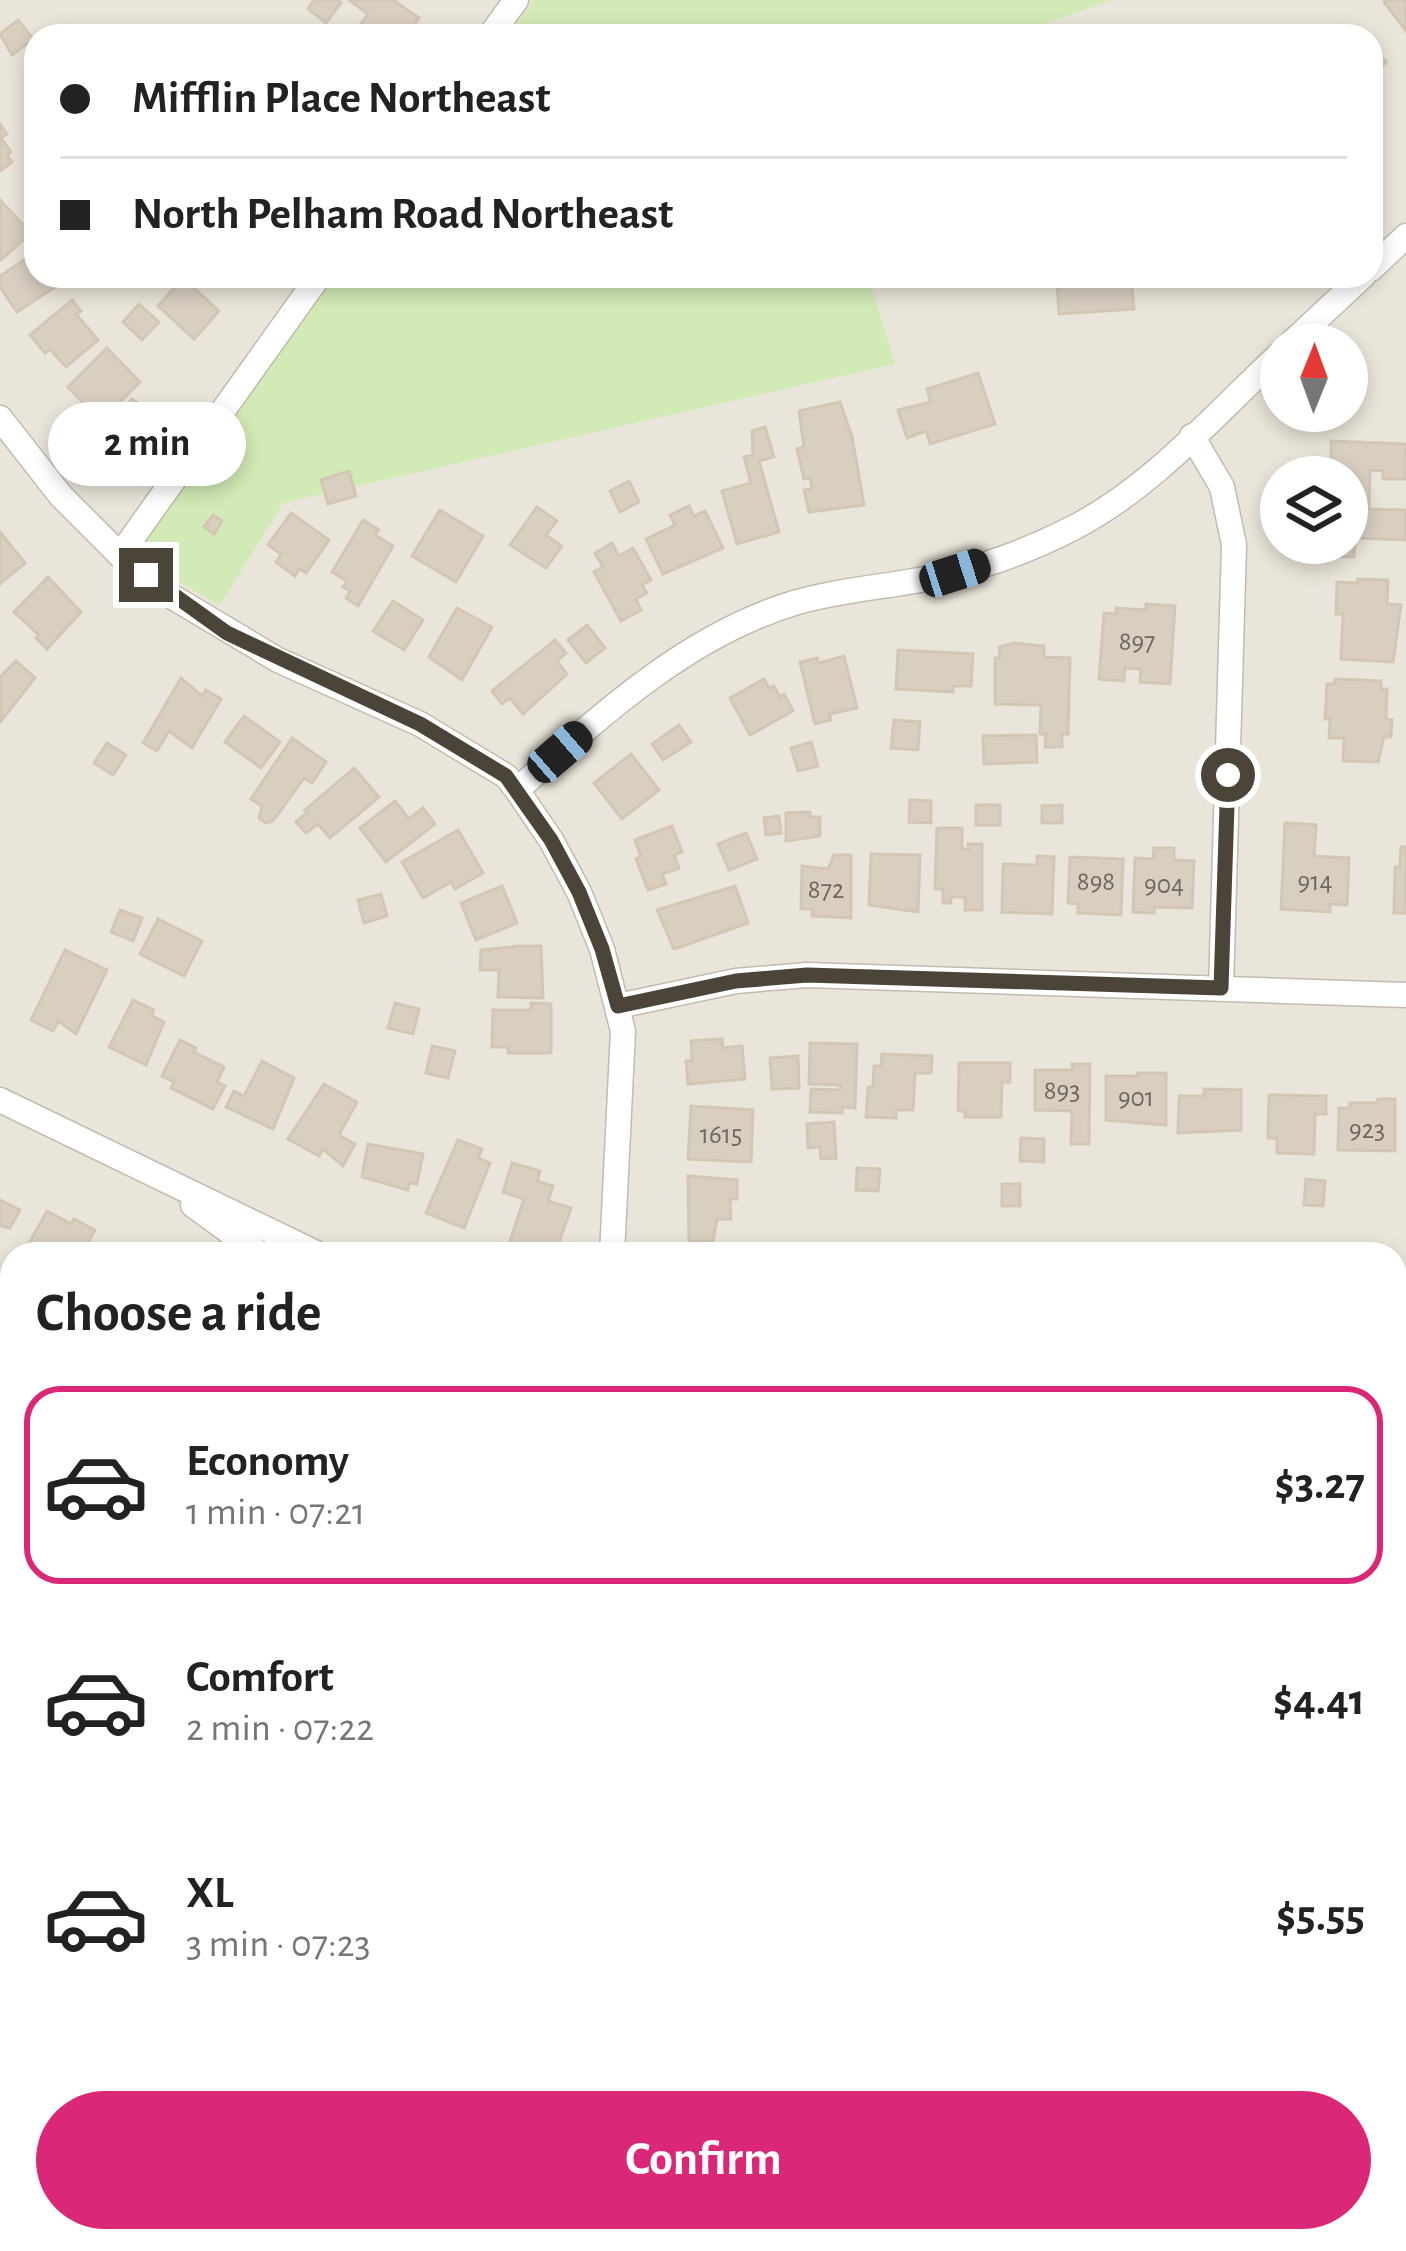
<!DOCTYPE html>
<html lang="en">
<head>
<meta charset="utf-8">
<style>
  body { margin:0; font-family:"Alegreya Sans",sans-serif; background:#f2f2f2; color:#222; height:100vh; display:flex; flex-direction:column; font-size:45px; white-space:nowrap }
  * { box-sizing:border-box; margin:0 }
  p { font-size:39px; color:#767676 }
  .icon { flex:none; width:66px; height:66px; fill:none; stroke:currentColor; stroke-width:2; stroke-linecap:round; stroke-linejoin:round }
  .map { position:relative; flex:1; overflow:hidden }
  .side { position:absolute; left:0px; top:1242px; width:1407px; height:1011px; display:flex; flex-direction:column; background:#fff; border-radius:36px 36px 0 0; box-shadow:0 6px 18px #0003 }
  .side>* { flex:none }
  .hud { position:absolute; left:24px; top:24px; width:1359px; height:264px; border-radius:36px; box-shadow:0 6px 18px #0003; display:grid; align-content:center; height:264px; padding:0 36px; background:#fff }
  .needle { width:78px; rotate:1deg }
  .tools { position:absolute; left:1260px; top:324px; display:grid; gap:24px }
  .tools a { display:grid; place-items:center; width:108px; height:108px; border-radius:50%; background:#fff; box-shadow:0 6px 18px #0003; font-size:60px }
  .end { position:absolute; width:54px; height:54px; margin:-27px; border:15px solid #4b4439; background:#fff; box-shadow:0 0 0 6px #fff }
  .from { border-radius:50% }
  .bubble { position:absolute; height:84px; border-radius:42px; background:#fff; box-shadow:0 6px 18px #0003; font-size:39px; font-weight:600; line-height:84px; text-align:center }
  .car { position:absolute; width:36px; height:72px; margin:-36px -18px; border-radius:15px; box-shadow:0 0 9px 3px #0007; background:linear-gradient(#222 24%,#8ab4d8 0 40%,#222 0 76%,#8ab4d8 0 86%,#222 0) }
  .hud b { display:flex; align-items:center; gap:42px; height:114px; font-size:45px }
  .hud b+b { border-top:3px solid #e0e0e0 }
  .hud i { width:30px; height:30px; background:#222 }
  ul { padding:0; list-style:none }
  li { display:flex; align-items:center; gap:36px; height:198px; margin:0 24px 18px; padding:0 12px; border:6px solid transparent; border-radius:36px }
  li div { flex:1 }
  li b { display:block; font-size:45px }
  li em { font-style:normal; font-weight:600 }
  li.active { border-color:#db2777 }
  li>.icon { width:108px; height:108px; stroke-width:1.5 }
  h2 { padding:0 36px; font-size:54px; line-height:144px }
  .action { display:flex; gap:24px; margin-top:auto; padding:24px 36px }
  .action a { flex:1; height:138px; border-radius:72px; background:#db2777; color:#fff; font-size:48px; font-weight:600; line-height:138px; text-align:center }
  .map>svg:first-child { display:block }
</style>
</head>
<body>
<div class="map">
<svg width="1406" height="2251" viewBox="0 0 1406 2251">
  <rect width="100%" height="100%" fill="#f6f3ec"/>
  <!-- residential -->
  <path fill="#eae5da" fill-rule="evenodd" d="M 0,0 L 534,0 L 508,36 L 36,36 L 36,276 L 331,276 L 283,503 L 894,364 L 868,276 L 1371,276 L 1371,36 L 1012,36 L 1112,0 L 1406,0 L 1406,2251 L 0,2251 ZM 1281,345 L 1347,345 L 1347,411 L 1281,411 ZM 1281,477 L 1347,477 L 1347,543 L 1281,543 ZM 12,1254 L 1395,1254 L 1395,2241 L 12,2241 Z"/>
  <!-- green -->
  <g fill="#d2eab5">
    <path d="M 534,0 L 1112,0 L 1012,36 L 508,36 Z"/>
    <path d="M 331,276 L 868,276 L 895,364 L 283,503 L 220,605 L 126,553 Z"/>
    <path d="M 0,1607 L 12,1616 L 12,1794 L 0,1816 Z"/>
    <path d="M 0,1908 L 12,1918 L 12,2096 L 0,2096 Z"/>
  </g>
  <!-- building -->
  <g fill="#d8cfc1" stroke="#d3c7b4" stroke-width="3">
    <path d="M 314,0 L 338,0 L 341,3 L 326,23 L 308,9 Z"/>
    <path d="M 349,0 L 393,0 L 419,18 L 406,36 L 395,31 L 392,36 L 369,36 L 358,28 L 368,14 Z"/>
    <path d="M 1386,0 L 1406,0 L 1406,31 L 1384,2 Z"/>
    <path d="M 18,20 L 33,39 L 12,55 L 0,34 Z"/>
    <path d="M 1371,46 L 1386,62 L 1371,76 Z"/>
    <path d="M 0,124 L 7,134 L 1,138 L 11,152 L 7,155 L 12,162 L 0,171 Z"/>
    <path d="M 0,200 L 31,233 L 1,260 L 0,259 Z"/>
    <path d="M 36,252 L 36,276 L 72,276 L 17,312 L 0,287 L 0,276 Z"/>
    <path d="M 1034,276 L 1131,276 L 1134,309 L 1059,314 L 1057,282 L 1035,284 Z"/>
    <path d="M 183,278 L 219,311 L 194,339 L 158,306 Z"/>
    <path d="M 72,300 L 81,311 L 76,314 L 98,340 L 66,367 L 50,349 L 45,353 L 30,335 Z"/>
    <path d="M 139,304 L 159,322 L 142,340 L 123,322 Z"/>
    <path d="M 107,348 L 140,382 L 101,421 L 68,387 Z"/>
    <path d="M 978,373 L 995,424 L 930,444 L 926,431 L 907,438 L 898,410 L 931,402 L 927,389 Z"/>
    <path d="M 132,399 L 158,420 L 162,415 L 174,424 L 139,467 L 110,444 L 113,440 L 105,433 Z"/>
    <path d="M 840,402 L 852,437 L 864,505 L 809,512 L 804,490 L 812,489 L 810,478 L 804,479 L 797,449 L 804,447 L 799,411 Z"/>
    <path d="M 765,427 L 774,457 L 759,461 L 779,532 L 737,544 L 722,491 L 751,483 L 744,457 L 753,455 L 752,431 Z"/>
    <path d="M 1331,441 L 1406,444 L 1405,479 L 1383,479 L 1383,471 L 1370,470 L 1369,509 L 1406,510 L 1406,540 L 1355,538 L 1354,557 L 1327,556 L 1327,543 L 1347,543 L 1347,477 L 1325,477 L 1325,465 L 1331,466 Z"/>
    <path d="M 349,471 L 356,496 L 328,504 L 321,480 Z"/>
    <path d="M 629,481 L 639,502 L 620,512 L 610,491 Z"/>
    <path d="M 689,506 L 694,516 L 705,511 L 723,548 L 663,574 L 646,539 L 675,525 L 670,515 Z"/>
    <path d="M 537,507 L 557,521 L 546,535 L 562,546 L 546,568 L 510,545 Z"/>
    <path d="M 440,510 L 483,536 L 456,582 L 412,556 Z"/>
    <path d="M 291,513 L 329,540 L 306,573 L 299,569 L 295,576 L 276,562 L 281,554 L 268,545 Z"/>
    <path d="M 213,515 L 222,521 L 214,534 L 204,527 Z"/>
    <path d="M 363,520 L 379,530 L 375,535 L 393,546 L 358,606 L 346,598 L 350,591 L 343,587 L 347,581 L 332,572 Z"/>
    <path d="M 0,532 L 25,563 L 0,584 Z"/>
    <path d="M 612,543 L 619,556 L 633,548 L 651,580 L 642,585 L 647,593 L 636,599 L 641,610 L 621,621 L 594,572 L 603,567 L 595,553 Z"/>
    <path d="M 48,577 L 81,612 L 47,649 L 36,638 L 39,635 L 14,612 Z"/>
    <path d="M 1358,579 L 1388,580 L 1387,604 L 1401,605 L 1393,662 L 1341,659 L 1343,614 L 1336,614 L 1337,582 L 1357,583 Z"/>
    <path d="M 393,601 L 423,620 L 404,650 L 373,631 Z"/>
    <path d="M 1146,604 L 1175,606 L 1170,684 L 1140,682 L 1141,669 L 1125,668 L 1124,681 L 1099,679 L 1104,613 L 1116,614 L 1116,608 L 1146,610 Z"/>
    <path d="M 457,608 L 492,627 L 462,680 L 429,657 Z"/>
    <path d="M 587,625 L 605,648 L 586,663 L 568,640 Z"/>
    <path d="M 555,640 L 566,653 L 557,661 L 567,674 L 523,714 L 510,698 L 502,704 L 492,691 Z"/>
    <path d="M 1014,643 L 1044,646 L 1044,657 L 1070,658 L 1068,734 L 1062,734 L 1062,747 L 1045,747 L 1046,734 L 1040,734 L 1041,705 L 995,704 L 995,658 L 1000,658 L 999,647 Z"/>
    <path d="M 898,650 L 973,654 L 971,686 L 953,686 L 953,692 L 896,689 Z"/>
    <path d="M 844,656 L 857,708 L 829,714 L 831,720 L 815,724 L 800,662 L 817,658 L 819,663 Z"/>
    <path d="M 16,661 L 35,678 L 1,721 L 0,677 Z"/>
    <path d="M 181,678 L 202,696 L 206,690 L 221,699 L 192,748 L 169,731 L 157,751 L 143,743 Z"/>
    <path d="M 764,679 L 769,688 L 774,686 L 780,697 L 784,694 L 793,711 L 750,735 L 730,698 Z"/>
    <path d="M 1335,679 L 1381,681 L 1381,689 L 1387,689 L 1386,719 L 1392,720 L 1391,737 L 1384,737 L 1378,762 L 1343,761 L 1344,738 L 1329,738 L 1330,719 L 1325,719 L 1327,684 L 1334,684 Z"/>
    <path d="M 244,716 L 280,742 L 261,768 L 225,742 Z"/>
    <path d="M 894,720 L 920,722 L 918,750 L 891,748 Z"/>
    <path d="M 679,725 L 691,742 L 663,760 L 652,744 Z"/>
    <path d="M 1036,735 L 1037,762 L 984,764 L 983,736 Z"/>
    <path d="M 292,738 L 326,762 L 312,783 L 304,778 L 273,821 L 266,823 L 259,818 L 262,806 L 251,799 Z"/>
    <path d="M 811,742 L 818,766 L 798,771 L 791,748 Z"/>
    <path d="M 107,743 L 126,755 L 113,775 L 94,763 Z"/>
    <path d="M 631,754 L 659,790 L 622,819 L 594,783 Z"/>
    <path d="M 354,768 L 379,797 L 330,838 L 318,824 L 306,833 L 296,822 L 308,812 L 305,810 Z"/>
    <path d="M 910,800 L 931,801 L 931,823 L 909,822 Z"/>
    <path d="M 395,801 L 409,819 L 423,808 L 435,824 L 386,862 L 360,828 Z"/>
    <rect x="976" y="805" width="24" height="20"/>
    <path d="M 1062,805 L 1062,823 L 1042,823 L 1042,806 Z"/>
    <path d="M 810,812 L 810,817 L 820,817 L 820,836 L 786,841 L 786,813 Z"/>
    <path d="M 779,816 L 781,833 L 766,835 L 764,818 Z"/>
    <path d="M 1285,823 L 1316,825 L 1314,856 L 1349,858 L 1347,905 L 1330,904 L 1330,912 L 1281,909 Z"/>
    <path d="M 672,826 L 682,852 L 674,855 L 679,868 L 662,874 L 666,884 L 648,890 L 636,859 L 641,857 L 635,840 Z"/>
    <path d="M 937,828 L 962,828 L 962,849 L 969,849 L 968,844 L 982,844 L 982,910 L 965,910 L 965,897 L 951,897 L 951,903 L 943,903 L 943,889 L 935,889 Z"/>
    <path d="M 458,830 L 483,873 L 455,889 L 451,882 L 423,898 L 402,862 Z"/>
    <path d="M 746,833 L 757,859 L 729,870 L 718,844 Z"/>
    <path d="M 1401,847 L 1406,847 L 1406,913 L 1394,913 L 1395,867 L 1400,867 Z"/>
    <path d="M 1154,848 L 1174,848 L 1174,860 L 1194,861 L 1192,908 L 1154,907 L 1154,913 L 1133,912 L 1135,858 L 1153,859 Z"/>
    <path d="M 871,854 L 920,855 L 918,912 L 869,905 Z"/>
    <path d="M 834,855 L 851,855 L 851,918 L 812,916 L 813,909 L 801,909 L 802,866 L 828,869 Z"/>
    <path d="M 1037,856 L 1054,857 L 1052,914 L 1002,912 L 1003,864 L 1037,865 Z"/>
    <path d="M 1070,857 L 1123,859 L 1121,915 L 1078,913 L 1078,904 L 1068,903 Z"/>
    <path d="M 502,886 L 517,923 L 476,940 L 461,903 Z"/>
    <path d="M 735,886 L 748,923 L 674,949 L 657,910 Z"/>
    <path d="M 381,894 L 387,916 L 364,923 L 358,900 Z"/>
    <path d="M 120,910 L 142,918 L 133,941 L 111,932 Z"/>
    <path d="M 158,919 L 202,941 L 184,976 L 140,954 Z"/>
    <path d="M 520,946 L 541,946 L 543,998 L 498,997 L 499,970 L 480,970 L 481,950 Z"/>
    <path d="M 65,950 L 107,970 L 76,1034 L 58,1021 L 53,1031 L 31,1020 Z"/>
    <path d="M 133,1000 L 154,1010 L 152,1016 L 164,1022 L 146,1065 L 109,1047 Z"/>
    <path d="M 395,1003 L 419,1009 L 413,1034 L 388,1028 Z"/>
    <path d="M 531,1003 L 551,1004 L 551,1053 L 508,1053 L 508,1047 L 492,1047 L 493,1010 L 531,1010 Z"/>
    <path d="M 722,1039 L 723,1048 L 742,1046 L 745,1079 L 688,1084 L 686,1061 L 692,1061 L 691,1041 Z"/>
    <path d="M 180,1040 L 196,1048 L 194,1052 L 224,1067 L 217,1082 L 225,1086 L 213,1109 L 171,1088 L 174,1082 L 162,1076 Z"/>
    <path d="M 810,1043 L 857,1044 L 855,1108 L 842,1107 L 842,1113 L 810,1112 L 811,1089 L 840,1090 L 841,1085 L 809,1084 Z"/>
    <path d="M 432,1046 L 455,1051 L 448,1078 L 426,1073 Z"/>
    <path d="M 882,1054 L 932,1056 L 931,1073 L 915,1073 L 913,1110 L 896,1110 L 896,1118 L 866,1117 L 868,1087 L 873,1087 L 874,1066 L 881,1066 Z"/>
    <path d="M 798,1056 L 799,1088 L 772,1089 L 770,1058 Z"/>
    <path d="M 262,1061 L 294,1078 L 273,1129 L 226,1107 L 234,1091 L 244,1096 Z"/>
    <path d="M 959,1063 L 1010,1063 L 1010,1082 L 1002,1082 L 1001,1117 L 965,1117 L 965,1111 L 958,1111 Z"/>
    <path d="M 1072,1064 L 1090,1064 L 1089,1144 L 1071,1144 L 1072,1111 L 1035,1110 L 1035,1070 L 1072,1070 Z"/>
    <path d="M 1137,1073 L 1166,1073 L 1166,1125 L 1106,1120 L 1106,1076 L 1137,1076 Z"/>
    <path d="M 324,1084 L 357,1102 L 339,1135 L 355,1144 L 343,1166 L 323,1149 L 319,1156 L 288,1139 Z"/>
    <path d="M 1204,1089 L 1241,1090 L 1241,1130 L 1178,1133 L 1179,1096 L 1204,1096 Z"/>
    <path d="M 1269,1095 L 1326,1096 L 1326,1114 L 1315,1114 L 1314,1154 L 1277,1153 L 1277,1138 L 1268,1138 Z"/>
    <path d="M 1378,1099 L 1395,1099 L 1395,1151 L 1338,1150 L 1339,1108 L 1350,1108 L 1350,1103 L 1377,1103 Z"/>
    <path d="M 691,1106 L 753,1110 L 751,1162 L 688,1159 Z"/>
    <path d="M 834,1122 L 836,1158 L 821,1159 L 820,1147 L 808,1148 L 807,1124 Z"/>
    <path d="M 1021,1138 L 1044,1139 L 1044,1162 L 1020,1161 Z"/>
    <path d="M 458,1140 L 482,1149 L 478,1158 L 490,1163 L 464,1228 L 426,1213 Z"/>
    <path d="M 368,1144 L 423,1154 L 417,1184 L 409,1183 L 408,1190 L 362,1177 Z"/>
    <path d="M 512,1163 L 540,1171 L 537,1181 L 553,1186 L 548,1201 L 571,1208 L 555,1254 L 506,1253 L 524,1199 L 503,1192 Z"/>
    <path d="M 857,1168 L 880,1169 L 878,1191 L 856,1190 Z"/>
    <path d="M 688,1176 L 737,1180 L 737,1199 L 730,1199 L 731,1219 L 717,1219 L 713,1241 L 689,1241 Z"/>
    <path d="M 1306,1179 L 1325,1181 L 1323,1206 L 1304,1205 Z"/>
    <rect x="1002" y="1184" width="18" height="22"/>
    <path d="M 0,1200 L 20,1210 L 10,1228 L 0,1226 Z"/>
    <path d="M 47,1211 L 71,1224 L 74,1219 L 95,1230 L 81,1254 L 23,1254 Z"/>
    <path d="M 0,1456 L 12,1462 L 12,1529 L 0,1523 Z"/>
    <path d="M 1400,1554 L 1406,1554 L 1406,1577 L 1399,1577 Z"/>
    <rect x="1395" y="1756" width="11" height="22"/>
    <rect x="418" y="2241" width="14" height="10"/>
    <path d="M 575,2241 L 633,2241 L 633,2251 L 591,2251 L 591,2242 Z"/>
    <rect x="802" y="2241" width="62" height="10"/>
    <path d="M 1040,2241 L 1098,2241 L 1101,2243 L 1093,2251 L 1051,2251 Z"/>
    <rect x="263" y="2243" width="20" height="8"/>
  </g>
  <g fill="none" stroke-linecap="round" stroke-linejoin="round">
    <!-- minor casing -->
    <g stroke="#c2bbae" stroke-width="27">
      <g id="minor">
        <path d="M 490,36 L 516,0"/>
        <path d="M 1371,269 L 1406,236"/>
        <path d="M 1289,345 L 1363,276"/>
        <path d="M 0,418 L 61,496 L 120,555 L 171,596 L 278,660 L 420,724 L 506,776 L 517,790 L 551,840 L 579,892 L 602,949 L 623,1031 L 612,1254"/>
        <path d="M 1192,436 L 1222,487 L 1234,545 L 1221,988"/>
        <path d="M 120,555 L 319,276"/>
        <path d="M 517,790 C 600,716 686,636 794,603 C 845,588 902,586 954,573 C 995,563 1036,547 1073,528 C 1153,487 1216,413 1281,353"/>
        <path d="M 618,1006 L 736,981 L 807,975 L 1406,995"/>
        <path d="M 0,1100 L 318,1254"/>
        <path d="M 193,1205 L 260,1254"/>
        <path d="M 0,1607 L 12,1615"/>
        <path d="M 1395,1687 L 1406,1685"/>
        <path d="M 0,2096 L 12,2096"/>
        <path d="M 709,2241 L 711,2251"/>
        <path d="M 1212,2241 L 1223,2251"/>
      </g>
    </g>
    <!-- minor -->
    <use href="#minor" stroke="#fff" stroke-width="24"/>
  </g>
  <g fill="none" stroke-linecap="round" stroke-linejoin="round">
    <!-- route -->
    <path stroke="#4b4439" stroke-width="15" d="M 146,575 L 227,633 L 420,724 L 506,776 L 551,840 L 579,892 L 602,949 L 618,1006 L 736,981 L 807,975 L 1221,988 L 1228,775"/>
  </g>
  <g text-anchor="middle" stroke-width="9" stroke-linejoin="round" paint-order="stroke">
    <!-- number labels -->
    <g font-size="27" fill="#6e675b">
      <text x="1137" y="650">897</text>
      <text x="1096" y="890">898</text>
      <text x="1315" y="890">914</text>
      <text x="1164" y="893">904</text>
      <text x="826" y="898">872</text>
      <text x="1062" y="1099">893</text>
      <text x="1136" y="1106">901</text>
      <text x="1367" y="1138">923</text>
      <text x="721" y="1143">1615</text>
    </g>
  </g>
</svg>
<div class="tools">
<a><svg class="needle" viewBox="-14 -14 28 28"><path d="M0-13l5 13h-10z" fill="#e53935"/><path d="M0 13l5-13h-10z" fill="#767676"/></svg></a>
<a><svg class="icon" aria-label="layers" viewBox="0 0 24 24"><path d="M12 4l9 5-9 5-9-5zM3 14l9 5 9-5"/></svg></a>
</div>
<i class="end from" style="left:1228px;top:775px"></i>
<i class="end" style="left:146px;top:575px"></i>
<div class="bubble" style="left:48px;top:402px;width:198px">2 min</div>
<i class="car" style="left:955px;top:573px;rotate:72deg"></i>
<i class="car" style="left:560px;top:752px;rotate:49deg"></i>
<div class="hud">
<b><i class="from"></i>Mifflin Place Northeast</b>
<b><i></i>North Pelham Road Northeast</b>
</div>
<section class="side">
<h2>Choose a ride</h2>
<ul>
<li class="active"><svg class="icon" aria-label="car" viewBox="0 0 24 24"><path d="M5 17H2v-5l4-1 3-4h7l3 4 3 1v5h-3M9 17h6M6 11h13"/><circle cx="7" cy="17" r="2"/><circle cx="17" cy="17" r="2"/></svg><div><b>Economy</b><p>1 min · 07:21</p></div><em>$3.27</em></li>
<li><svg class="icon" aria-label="car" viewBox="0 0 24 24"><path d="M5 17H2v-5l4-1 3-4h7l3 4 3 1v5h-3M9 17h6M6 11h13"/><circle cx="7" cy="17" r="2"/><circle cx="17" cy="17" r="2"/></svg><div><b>Comfort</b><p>2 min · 07:22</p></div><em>$4.41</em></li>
<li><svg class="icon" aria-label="car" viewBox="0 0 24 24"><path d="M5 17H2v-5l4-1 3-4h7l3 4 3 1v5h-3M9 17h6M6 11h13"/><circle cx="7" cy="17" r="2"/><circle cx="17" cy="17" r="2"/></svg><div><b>XL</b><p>3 min · 07:23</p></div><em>$5.55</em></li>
</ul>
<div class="action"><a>Confirm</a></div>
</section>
</div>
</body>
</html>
